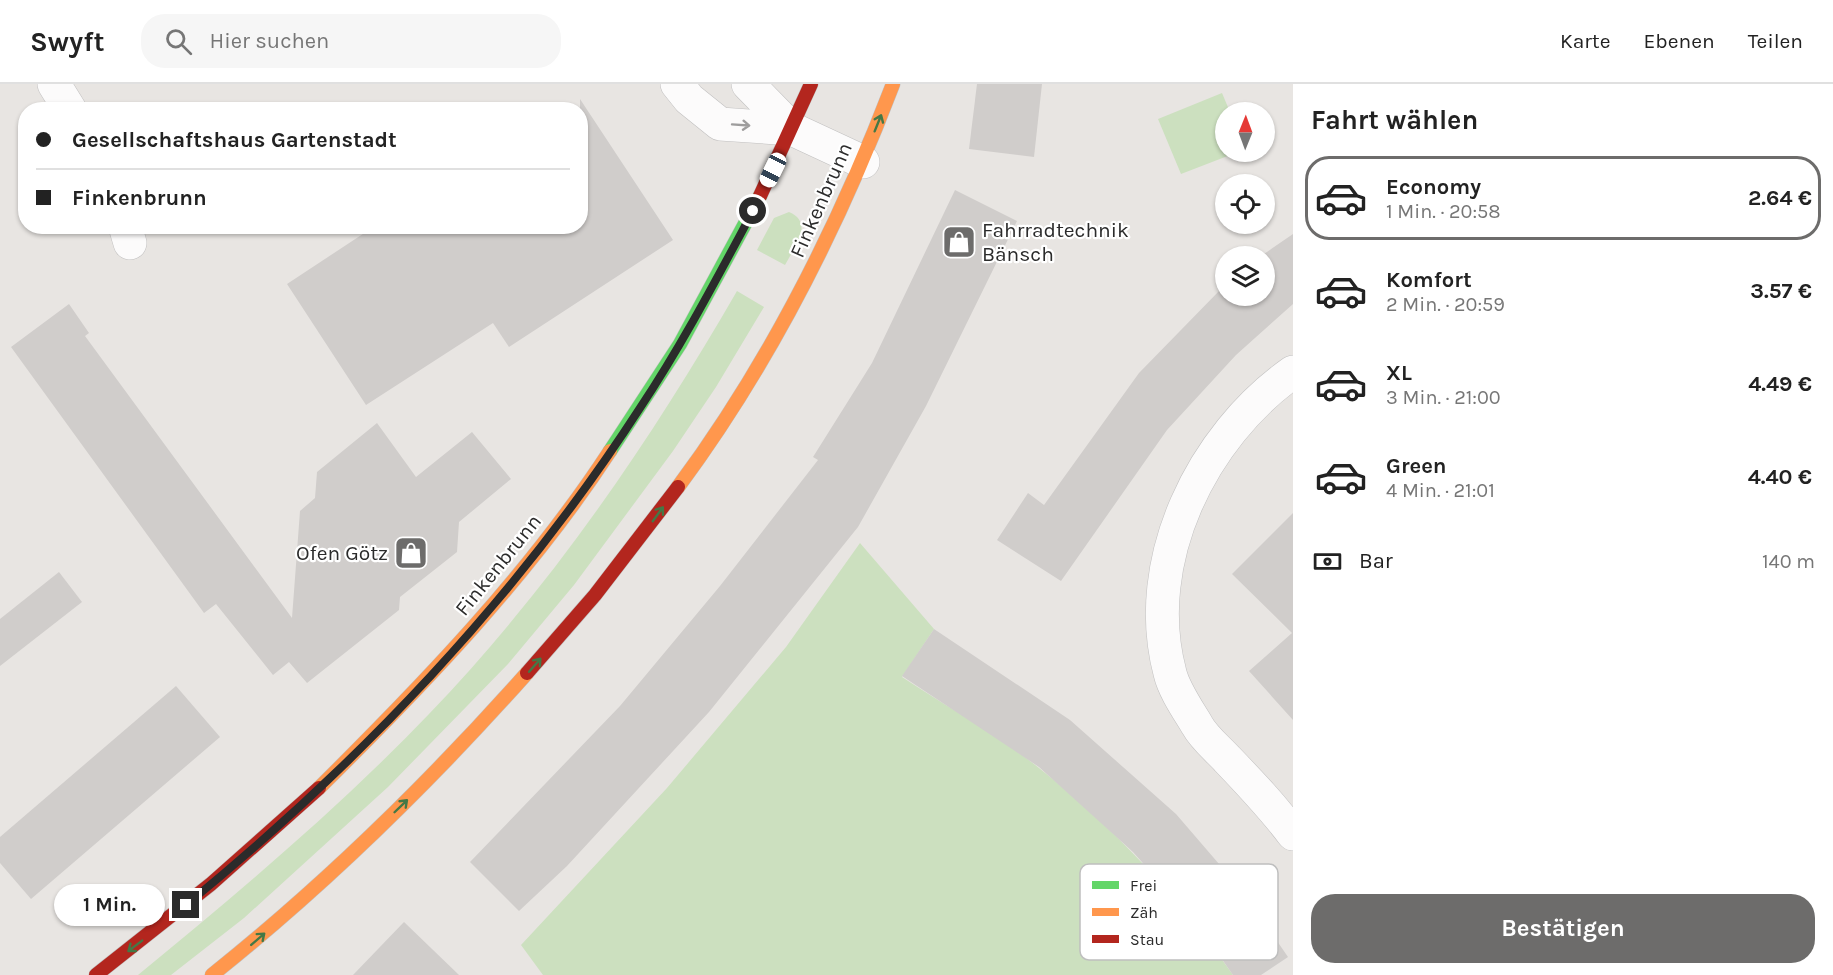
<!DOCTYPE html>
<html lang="de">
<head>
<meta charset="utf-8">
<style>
  body { margin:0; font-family:Karla,sans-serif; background:#f6f6f6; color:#222; height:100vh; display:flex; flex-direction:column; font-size:22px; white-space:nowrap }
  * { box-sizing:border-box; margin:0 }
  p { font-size:20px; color:#767676 }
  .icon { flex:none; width:33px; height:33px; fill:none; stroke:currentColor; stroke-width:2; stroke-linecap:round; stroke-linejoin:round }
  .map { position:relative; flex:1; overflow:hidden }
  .drawer { display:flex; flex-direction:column; background:#fff; width:540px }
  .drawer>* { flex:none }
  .top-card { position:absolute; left:18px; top:18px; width:570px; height:132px; border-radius:24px; box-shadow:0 2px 4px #0004; display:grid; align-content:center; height:132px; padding:0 18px; background:#fff }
  .needle { width:39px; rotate:1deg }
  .buttons { position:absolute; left:1215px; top:18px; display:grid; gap:12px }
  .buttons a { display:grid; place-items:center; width:60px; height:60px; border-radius:50%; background:#fff; box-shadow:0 2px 4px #0004; font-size:30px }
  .end { position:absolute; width:27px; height:27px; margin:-14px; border:8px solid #2b2b2b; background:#fff; box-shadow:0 0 0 3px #fff }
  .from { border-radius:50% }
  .bubble { position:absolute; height:42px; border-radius:21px; background:#fff; box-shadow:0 2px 4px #0004; font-size:20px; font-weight:700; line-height:42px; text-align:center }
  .car { position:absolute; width:18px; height:36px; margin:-18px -9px; border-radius:8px; box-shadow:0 0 4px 2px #0007; background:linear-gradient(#fff 24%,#345 0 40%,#fff 0 76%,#345 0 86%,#fff 0) }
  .top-card b { display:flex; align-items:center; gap:21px; height:57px; font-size:22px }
  .top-card b+b { border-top:2px solid #e0e0e0 }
  .top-card i { width:15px; height:15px; background:#222 }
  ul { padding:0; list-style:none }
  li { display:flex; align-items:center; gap:18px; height:84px; margin:0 12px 9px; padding:0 6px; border:3px solid transparent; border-radius:24px }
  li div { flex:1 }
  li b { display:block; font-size:22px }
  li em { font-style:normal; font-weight:700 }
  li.selected { border-color:#6d6c6b }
  li>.icon { width:54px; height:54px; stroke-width:1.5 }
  h2 { padding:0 18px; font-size:27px; line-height:72px }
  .pay { display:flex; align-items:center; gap:15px; height:66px; padding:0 18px; font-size:22px }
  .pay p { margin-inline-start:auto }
  .button { display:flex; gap:12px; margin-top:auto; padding:12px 18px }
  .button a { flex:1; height:69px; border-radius:24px; background:#6d6c6b; color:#fff; font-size:24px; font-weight:700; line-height:69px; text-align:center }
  header { display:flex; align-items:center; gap:36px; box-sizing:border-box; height:84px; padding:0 30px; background:#fff; border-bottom:2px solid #e0e0e0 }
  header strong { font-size:28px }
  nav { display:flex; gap:33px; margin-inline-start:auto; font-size:21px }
  .search { width:420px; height:54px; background:#f6f6f6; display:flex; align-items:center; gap:15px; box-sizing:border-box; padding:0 21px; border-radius:24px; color:#767676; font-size:22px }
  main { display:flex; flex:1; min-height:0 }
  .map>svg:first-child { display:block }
</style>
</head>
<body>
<header>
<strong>Swyft</strong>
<div class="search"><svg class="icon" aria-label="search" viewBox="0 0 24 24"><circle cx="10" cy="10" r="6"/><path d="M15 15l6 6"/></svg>Hier suchen</div>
<nav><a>Karte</a><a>Ebenen</a><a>Teilen</a></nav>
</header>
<main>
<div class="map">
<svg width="1293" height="891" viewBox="0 0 1293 891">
  <rect width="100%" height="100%" fill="#e8e5e2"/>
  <!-- green -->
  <g fill="#cce0bf">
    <path d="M 1222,9 L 1230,28 L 1226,28 L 1226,68 L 1238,68 L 1181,90 L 1158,35 Z"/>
    <path d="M 789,128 C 815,139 794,164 785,181 L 757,166 L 774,134 Z"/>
    <path d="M 737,207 L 764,223 L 716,303 L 673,367 L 574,501 L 508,580 L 388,703 L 244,834 L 171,891 L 138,891 C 239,808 339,724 429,630 C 550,504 650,358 737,207 Z"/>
    <path d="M 860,459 L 934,545 L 902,593 C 947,623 997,650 1039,684 C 1114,744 1179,813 1233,891 L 543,891 L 521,861 L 667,704 L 786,563 Z"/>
  </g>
  <!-- building -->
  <g fill="#d0cdcb">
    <path d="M 977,0 L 1042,0 L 1034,73 L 969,65 Z"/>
    <path d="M 580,15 L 673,156 L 509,263 L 493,239 L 366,321 L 287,200 L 375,142 L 580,142 Z"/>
    <path d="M 955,106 L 1017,137 L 926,322 L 858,443 L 709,628 L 567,782 L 519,827 L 470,778 L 620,622 L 720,502 L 818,376 L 813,373 L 872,279 Z"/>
    <path d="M 1293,150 L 1293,220 L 1236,271 L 1167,346 L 1061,497 L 997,456 L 1028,409 L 1044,421 L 1139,289 L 1220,206 L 1226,202 L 1226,212 L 1264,212 L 1264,172 L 1261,172 Z"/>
    <path d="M 69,220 L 89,249 L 85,252 L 292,534 L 300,427 L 315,414 L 317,388 L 377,339 L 416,393 L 472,348 L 511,395 L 459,438 L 457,468 L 400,513 L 399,526 L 307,599 L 289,578 L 273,591 L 216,520 L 204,529 L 11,263 Z"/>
    <path d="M 1293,429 L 1293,636 L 1249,587 L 1292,549 L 1232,490 Z"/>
    <path d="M 59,488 L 82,518 L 0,582 L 0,535 Z"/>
    <path d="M 934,545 L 1070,636 L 1176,730 L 1244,809 L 1288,873 L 1261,891 L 1233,891 L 1198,841 L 1133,768 L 1039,683 L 902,592 Z"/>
    <path d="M 176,602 L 220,653 L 31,815 L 0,779 L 0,753 Z"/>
    <path d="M 404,838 L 459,891 L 353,891 Z"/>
  </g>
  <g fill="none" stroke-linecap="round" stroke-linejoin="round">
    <!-- street casing -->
    <g stroke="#c1c0c0" stroke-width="34">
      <g id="street">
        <path d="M 54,0 L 70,26"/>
        <path d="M 677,0 L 689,15 L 720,40 L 792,45"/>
        <path d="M 748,0 L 792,45 L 863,78"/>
        <path d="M 125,142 L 130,159"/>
        <path d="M 1293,288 C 1202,352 1140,477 1170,589 C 1174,606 1188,626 1197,641 C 1204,654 1217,664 1227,675 C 1250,699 1273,723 1293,750"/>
      </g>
    </g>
    <!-- fast casing -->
    <g stroke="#c1c0c0" stroke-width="15">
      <path id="fast" d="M 610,367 L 680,260 L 760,112"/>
    </g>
    <!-- slow casing -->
    <g stroke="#c1c0c0" stroke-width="15">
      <g id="slow">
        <path d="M 678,403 C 770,279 838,144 893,0"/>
        <path d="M 319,704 C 424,600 529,491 610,367"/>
        <path d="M 212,891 C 326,800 430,698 527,589"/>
      </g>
    </g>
    <!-- jam casing -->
    <g stroke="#c1c0c0" stroke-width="15">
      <g id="jam">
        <path d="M 760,112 L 811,0"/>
        <path d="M 527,589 L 595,511 L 678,403"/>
        <path d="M 96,891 L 211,800 L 319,704"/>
      </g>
    </g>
    <!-- street -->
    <use href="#street" stroke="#fcfbfb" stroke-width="33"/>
    <!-- fast -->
    <use href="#fast" stroke="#63d668" stroke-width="14"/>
    <!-- slow -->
    <use href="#slow" stroke="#ff974d" stroke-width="14"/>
    <!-- jam -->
    <use href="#jam" stroke="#b3261e" stroke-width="14"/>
  </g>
  <!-- one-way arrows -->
  <defs><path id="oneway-shaft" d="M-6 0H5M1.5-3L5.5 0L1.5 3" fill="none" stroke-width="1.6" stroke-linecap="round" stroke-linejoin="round" transform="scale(1.5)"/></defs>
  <g stroke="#447846">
    <use href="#oneway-shaft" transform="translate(878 39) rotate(-68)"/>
    <use href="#oneway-shaft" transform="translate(658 430) rotate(-54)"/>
    <use href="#oneway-shaft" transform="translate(535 581) rotate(-49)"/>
    <use href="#oneway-shaft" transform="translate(401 722) rotate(-44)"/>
    <use href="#oneway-shaft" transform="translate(258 855) rotate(-41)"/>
    <use href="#oneway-shaft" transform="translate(135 862) rotate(143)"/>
  </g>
  <use stroke="#9e9d9d" href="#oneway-shaft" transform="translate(741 41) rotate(4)"/>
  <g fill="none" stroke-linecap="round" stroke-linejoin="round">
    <!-- route -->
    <path stroke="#2b2b2b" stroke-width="8" d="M 186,821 C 361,678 517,514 640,324 C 682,261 717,194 753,127"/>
  </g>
  <!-- icons -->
  <defs>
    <g id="shop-square" transform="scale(1.725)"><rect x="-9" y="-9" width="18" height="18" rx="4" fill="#6d6c6b" stroke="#fff"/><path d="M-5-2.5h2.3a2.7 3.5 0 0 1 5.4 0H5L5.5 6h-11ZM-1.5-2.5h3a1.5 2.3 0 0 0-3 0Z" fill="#fff"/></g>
  </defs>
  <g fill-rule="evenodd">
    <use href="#shop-square" x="959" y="158"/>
    <use href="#shop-square" x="411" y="469"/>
  </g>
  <g text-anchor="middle" stroke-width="4.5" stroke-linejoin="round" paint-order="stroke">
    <!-- street labels -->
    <g font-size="21" fill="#2b2b2b" stroke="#fff">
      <text transform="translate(821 116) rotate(-66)" y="7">Finkenbrunn</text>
      <text transform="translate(498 481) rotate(-51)" y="7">Finkenbrunn</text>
    </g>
    <!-- poi labels -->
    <g font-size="21" fill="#2b2b2b" stroke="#fff" text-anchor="start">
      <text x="982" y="153">Fahrradtechnik<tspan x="982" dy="24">Bänsch</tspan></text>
      <text x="388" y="476" text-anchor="end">Ofen Götz</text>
    </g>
  </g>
  <!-- legend -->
  <rect x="1080" y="780" width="198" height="96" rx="9" fill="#fff" stroke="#bfbfbf" stroke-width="1.5"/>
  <rect x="1092" y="797" width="27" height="8" fill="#63d668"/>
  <rect x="1092" y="824" width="27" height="8" fill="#ff974d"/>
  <rect x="1092" y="851" width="27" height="8" fill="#b3261e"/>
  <g font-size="16" fill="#2b2b2b">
    <text x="1130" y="807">Frei</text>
    <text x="1130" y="834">Zäh</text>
    <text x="1130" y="861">Stau</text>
  </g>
</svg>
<div class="buttons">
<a><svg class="needle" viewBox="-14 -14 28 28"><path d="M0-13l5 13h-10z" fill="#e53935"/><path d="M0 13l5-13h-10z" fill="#767676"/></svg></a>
<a><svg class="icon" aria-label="locate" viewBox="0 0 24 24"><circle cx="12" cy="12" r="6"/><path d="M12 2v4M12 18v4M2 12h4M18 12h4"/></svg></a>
<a><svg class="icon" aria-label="layers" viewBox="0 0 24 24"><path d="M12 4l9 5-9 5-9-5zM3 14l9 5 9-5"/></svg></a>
</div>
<i class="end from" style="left:753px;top:127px"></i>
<i class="end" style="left:186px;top:821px"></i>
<div class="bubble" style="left:54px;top:800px;width:111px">1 Min.</div>
<i class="car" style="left:773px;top:86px;rotate:206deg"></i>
<div class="top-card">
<b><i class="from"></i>Gesellschaftshaus Gartenstadt</b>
<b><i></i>Finkenbrunn</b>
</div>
</div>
<section class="drawer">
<h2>Fahrt wählen</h2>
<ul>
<li class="selected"><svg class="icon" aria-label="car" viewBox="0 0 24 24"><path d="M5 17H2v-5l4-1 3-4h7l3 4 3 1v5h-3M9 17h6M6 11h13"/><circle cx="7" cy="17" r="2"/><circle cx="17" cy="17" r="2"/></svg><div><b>Economy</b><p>1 Min. · 20:58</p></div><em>2.64 €</em></li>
<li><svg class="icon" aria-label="car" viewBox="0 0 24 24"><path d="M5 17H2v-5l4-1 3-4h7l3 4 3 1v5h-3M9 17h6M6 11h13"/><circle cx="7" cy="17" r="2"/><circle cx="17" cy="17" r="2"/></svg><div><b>Komfort</b><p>2 Min. · 20:59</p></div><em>3.57 €</em></li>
<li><svg class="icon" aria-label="car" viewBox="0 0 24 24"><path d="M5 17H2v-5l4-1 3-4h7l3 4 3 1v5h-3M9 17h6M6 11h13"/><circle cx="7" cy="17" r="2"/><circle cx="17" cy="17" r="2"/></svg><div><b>XL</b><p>3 Min. · 21:00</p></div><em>4.49 €</em></li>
<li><svg class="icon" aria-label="car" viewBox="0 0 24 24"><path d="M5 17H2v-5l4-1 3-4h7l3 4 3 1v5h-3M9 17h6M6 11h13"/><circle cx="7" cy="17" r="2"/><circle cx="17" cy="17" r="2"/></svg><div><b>Green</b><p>4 Min. · 21:01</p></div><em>4.40 €</em></li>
</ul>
<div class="pay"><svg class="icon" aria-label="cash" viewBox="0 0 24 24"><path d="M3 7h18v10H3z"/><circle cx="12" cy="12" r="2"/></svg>Bar<p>140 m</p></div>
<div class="button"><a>Bestätigen</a></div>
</section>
</main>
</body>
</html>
